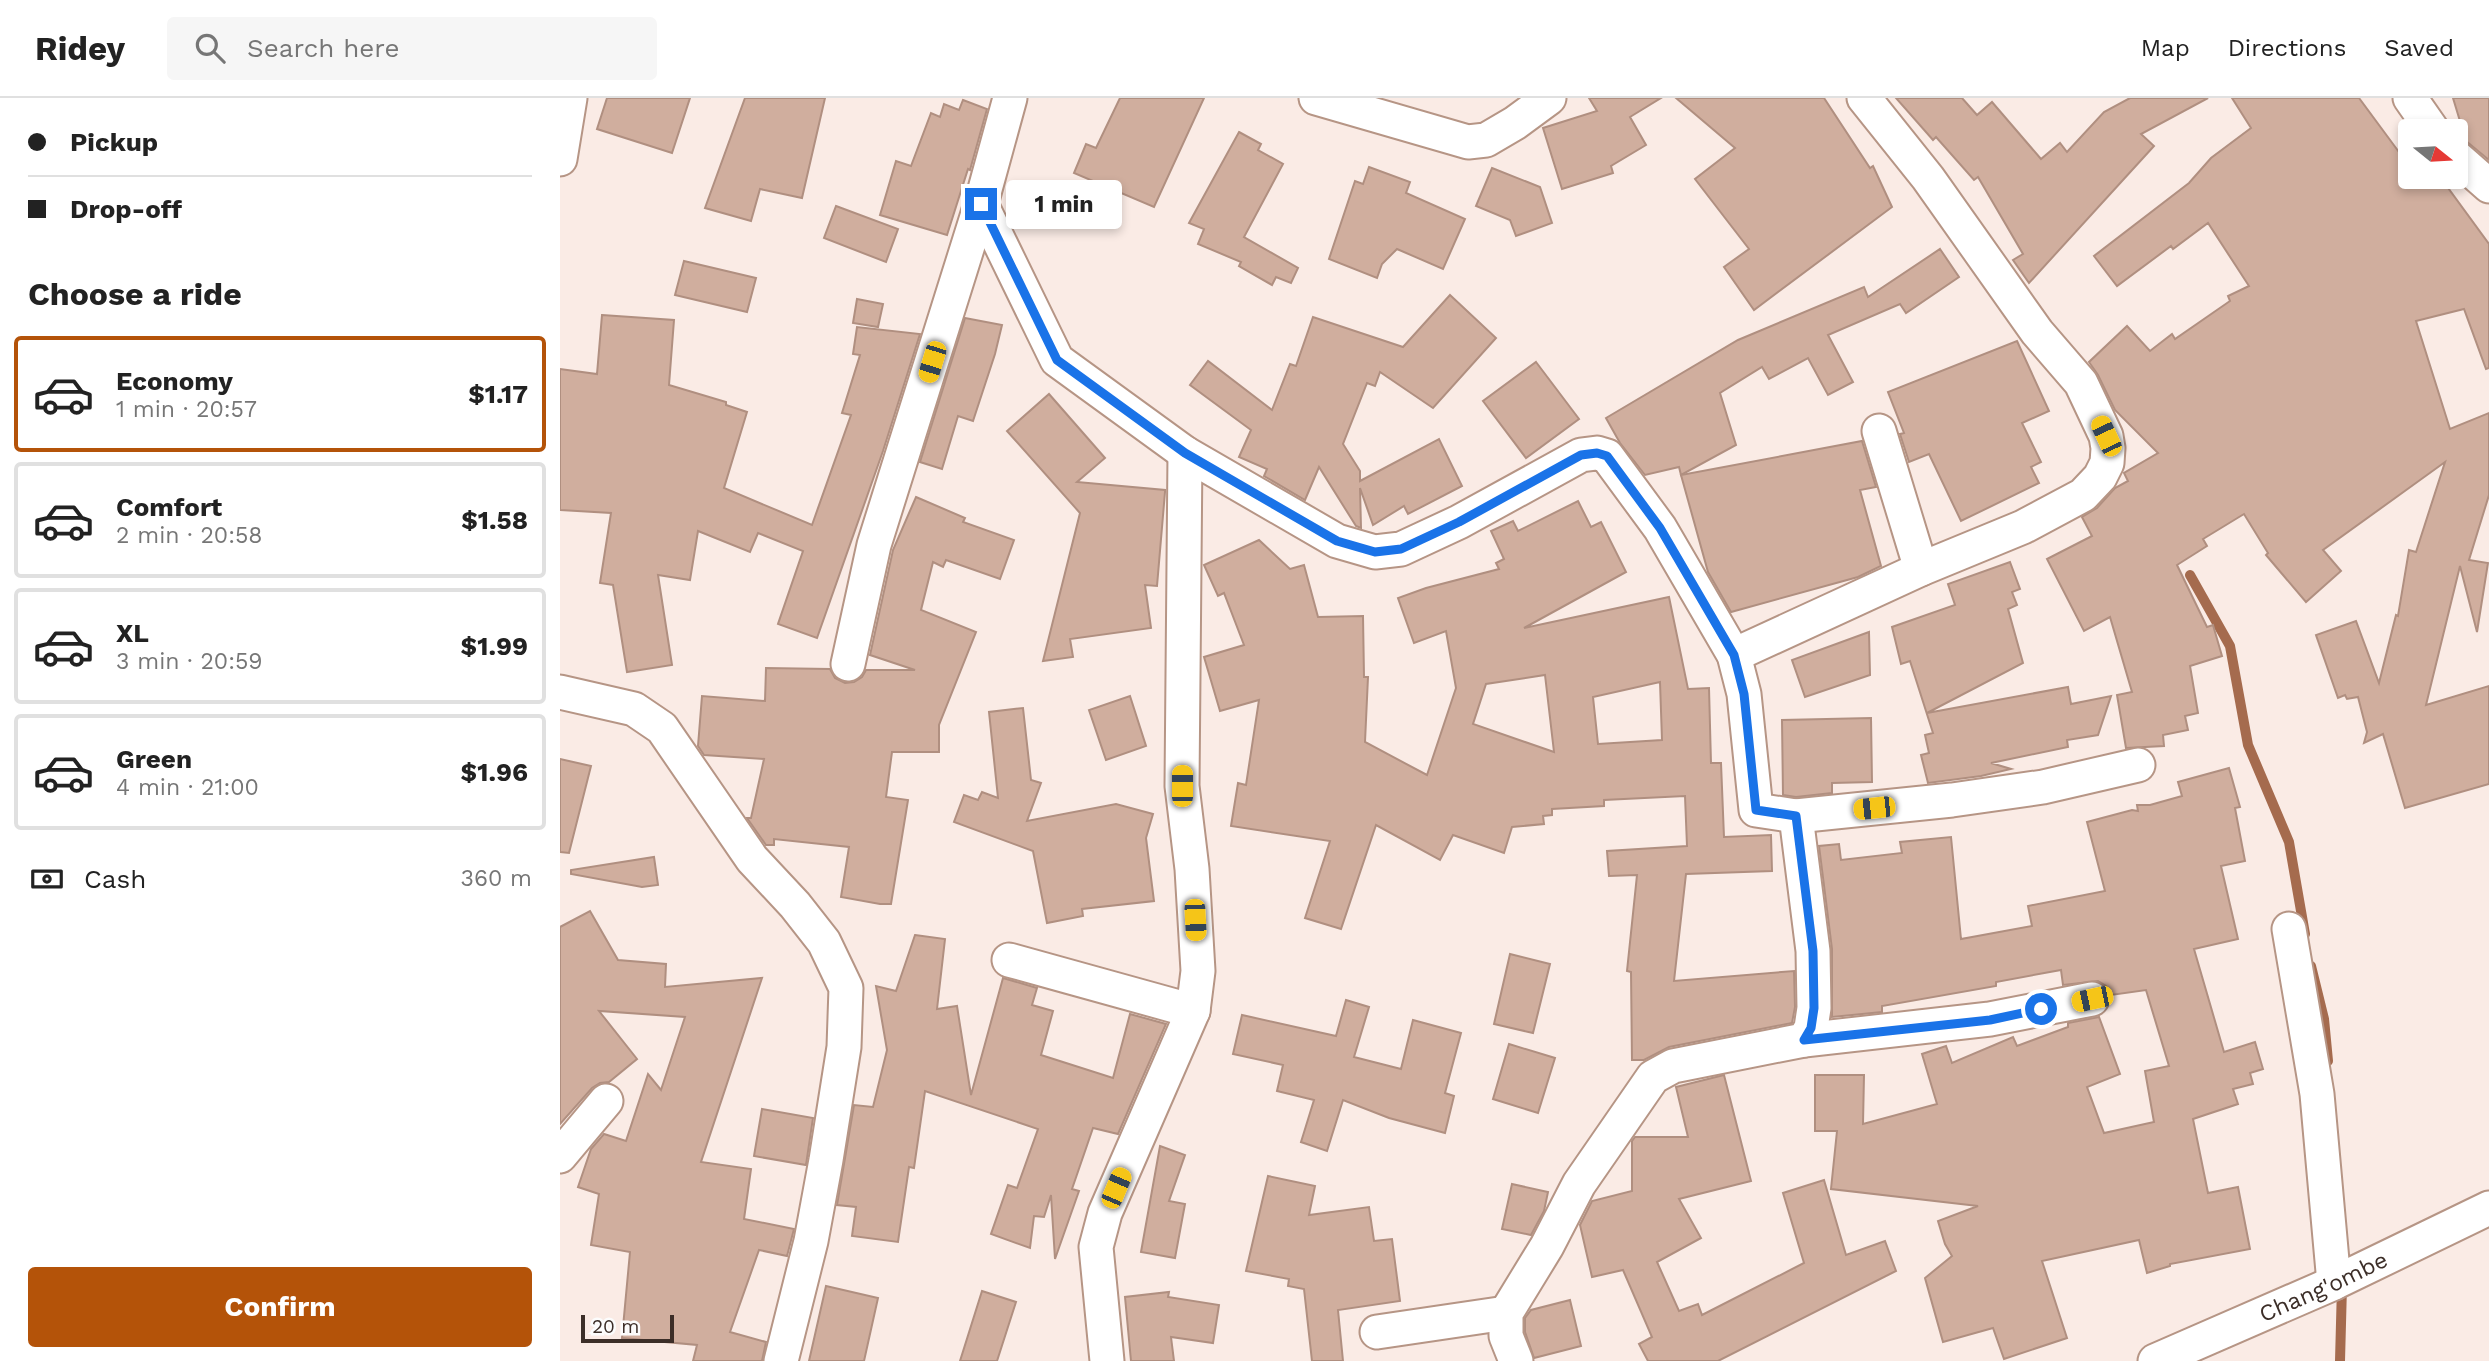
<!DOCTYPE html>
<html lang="en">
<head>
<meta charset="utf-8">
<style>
  body { margin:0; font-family:"Work Sans",sans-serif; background:#f6f6f6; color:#222; height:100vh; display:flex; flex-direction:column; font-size:26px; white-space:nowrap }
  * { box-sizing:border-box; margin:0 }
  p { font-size:23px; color:#767676 }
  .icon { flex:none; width:38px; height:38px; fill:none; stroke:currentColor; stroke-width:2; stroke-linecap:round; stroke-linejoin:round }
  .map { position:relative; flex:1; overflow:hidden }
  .details { display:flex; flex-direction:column; background:#fff; width:560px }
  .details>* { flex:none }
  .top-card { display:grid; align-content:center; height:154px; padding:0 28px; background:#fff }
  .needle { width:46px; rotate:108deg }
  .buttons { position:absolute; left:1838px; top:21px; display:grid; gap:14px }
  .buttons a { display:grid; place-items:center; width:70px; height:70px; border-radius:7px; background:#fff; box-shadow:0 4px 10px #0003; font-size:35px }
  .scale { position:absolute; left:21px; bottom:18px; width:93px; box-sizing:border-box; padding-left:7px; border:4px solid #3c2e28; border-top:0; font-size:19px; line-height:24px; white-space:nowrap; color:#3c2e28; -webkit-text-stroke:5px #fcfcfc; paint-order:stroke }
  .end { position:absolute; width:32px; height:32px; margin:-16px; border:9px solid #1a73e8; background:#fff; box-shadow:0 0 0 4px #fff }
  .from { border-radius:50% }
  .bubble { position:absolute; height:49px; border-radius:7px; background:#fff; box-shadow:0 4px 10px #0003; font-size:23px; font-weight:700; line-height:49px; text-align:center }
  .car { position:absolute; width:21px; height:42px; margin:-21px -10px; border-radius:9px; box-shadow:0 0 5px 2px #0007; background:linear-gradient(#f5c518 24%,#345 0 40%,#f5c518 0 76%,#345 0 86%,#f5c518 0) }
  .top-card b { display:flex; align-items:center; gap:24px; height:66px; font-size:26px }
  .top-card b+b { border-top:2px solid #e0e0e0 }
  .top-card i { width:18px; height:18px; background:#222 }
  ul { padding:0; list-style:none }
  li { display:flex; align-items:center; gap:21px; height:116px; margin:0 14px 10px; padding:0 14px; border:4px solid #e0e0e0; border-radius:7px }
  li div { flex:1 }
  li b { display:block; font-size:26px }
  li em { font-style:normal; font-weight:700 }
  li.current { border-color:#b45309 }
  li>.icon { width:63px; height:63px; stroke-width:1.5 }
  h2 { padding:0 28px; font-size:32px; line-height:84px }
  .pay { display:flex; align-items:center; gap:18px; height:77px; padding:0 28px; font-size:26px }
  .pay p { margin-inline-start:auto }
  .button { display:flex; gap:14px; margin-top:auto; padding:14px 28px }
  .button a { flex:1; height:80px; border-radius:7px; background:#b45309; color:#fff; font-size:28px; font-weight:700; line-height:80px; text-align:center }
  header { display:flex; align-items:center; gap:42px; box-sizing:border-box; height:98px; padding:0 35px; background:#fff; border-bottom:2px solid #e0e0e0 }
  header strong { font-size:33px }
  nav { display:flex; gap:38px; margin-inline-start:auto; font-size:24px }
  .search { width:490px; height:63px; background:#f6f6f6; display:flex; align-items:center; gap:18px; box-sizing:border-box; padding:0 24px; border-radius:7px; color:#767676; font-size:26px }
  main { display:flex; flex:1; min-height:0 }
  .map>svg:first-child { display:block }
</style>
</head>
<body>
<header>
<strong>Ridey</strong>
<div class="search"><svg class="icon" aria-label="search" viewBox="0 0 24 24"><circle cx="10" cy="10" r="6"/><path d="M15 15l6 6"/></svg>Search here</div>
<nav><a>Map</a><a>Directions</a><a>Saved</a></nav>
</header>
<main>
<section class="details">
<div class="top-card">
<b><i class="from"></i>Pickup</b>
<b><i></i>Drop-off</b>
</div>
<h2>Choose a ride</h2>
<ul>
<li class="current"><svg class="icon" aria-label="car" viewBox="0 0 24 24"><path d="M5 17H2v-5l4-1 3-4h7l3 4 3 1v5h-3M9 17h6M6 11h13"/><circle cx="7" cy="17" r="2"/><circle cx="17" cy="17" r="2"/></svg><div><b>Economy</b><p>1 min · 20:57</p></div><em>$1.17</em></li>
<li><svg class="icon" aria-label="car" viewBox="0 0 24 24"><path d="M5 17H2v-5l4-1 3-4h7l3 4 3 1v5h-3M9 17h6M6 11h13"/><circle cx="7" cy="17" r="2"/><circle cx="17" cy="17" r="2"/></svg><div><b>Comfort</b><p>2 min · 20:58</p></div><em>$1.58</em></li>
<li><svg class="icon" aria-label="car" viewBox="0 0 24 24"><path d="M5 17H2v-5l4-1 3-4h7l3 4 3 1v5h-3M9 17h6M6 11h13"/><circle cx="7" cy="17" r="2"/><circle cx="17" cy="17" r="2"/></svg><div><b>XL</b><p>3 min · 20:59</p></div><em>$1.99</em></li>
<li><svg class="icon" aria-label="car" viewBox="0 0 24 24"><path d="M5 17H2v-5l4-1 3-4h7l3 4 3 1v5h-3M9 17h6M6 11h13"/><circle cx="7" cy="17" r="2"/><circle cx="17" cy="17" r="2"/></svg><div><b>Green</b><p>4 min · 21:00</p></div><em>$1.96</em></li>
</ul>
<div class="pay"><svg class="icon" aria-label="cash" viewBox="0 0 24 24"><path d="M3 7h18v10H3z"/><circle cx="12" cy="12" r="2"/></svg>Cash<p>360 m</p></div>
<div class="button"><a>Confirm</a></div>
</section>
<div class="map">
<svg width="1929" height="1263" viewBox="0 0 1929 1263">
  <rect width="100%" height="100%" fill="#faebe5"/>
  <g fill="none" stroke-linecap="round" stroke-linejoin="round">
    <!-- stream -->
    <g stroke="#a56b4e" stroke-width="10">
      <path d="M 1630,477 L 1670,548 L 1688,647 L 1729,744 L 1745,836"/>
      <path d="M 1751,868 L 1764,921 L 1768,963"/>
      <path d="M 1780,1263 L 1782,1188"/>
    </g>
  </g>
  <!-- building -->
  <g fill="#d0ae9e" stroke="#b08f80" stroke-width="2" fill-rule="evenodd">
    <path d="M 47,0 L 130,0 L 112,55 L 37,31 Z"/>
    <path d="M 185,0 L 265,0 L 242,100 L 200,91 L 191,123 L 145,110 Z"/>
    <path d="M 560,0 L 644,0 L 594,109 L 514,75 L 526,46 L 536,50 Z"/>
    <path d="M 1029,0 L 1101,0 L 1070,19 L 1086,47 L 1051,68 L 1053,75 L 1002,91 L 983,30 L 1037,13 Z"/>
    <path d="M 1116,0 L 1264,0 L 1310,70 L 1313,68 L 1332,109 L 1194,212 L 1164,169 L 1189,151 L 1135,81 L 1175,50 Z"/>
    <path d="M 1336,0 L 1402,0 L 1417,17 L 1432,4 L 1481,61 L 1500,45 L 1507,54 L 1544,14 L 1570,0 L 1648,0 L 1581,36 L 1594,48 L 1469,185 L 1453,162 L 1463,156 L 1418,79 L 1414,82 L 1376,39 L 1373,42 Z"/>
    <path d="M 1672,0 L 1799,0 L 1850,69 L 1850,79 L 1857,79 L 1866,89 L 1880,79 L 1929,146 L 1929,270 L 1926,271 L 1904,211 L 1856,223 L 1890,331 L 1929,315 L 1929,397 L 1909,462 L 1928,465 L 1917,534 L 1900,468 L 1866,607 L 1929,588 L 1929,686 L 1845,710 L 1823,636 L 1804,645 L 1807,634 L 1798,599 L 1787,601 L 1785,597 L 1778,600 L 1756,537 L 1796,523 L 1819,585 L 1836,517 L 1838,518 L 1849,452 L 1856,454 L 1885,364 L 1763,452 L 1781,473 L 1746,504 L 1706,457 L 1708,455 L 1684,416 L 1643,441 L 1647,448 L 1617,467 L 1647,529 L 1653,527 L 1662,558 L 1630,568 L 1638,615 L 1625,618 L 1628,632 L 1603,637 L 1604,648 L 1566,650 L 1557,597 L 1572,594 L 1550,519 L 1524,533 L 1487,461 L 1532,438 L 1522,419 L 1537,410 L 1555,390 L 1568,383 L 1564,375 L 1598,355 L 1555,312 L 1538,277 L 1529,264 L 1567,228 L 1590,253 L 1612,236 L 1615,241 L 1670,203 L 1668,198 L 1689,188 L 1648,125 L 1613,151 L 1611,148 L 1557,188 L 1534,158 L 1629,85 L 1651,60 L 1691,30 Z"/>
    <path d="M 1893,0 L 1929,0 L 1929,62 L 1906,43 Z"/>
    <path d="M 403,2 L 427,11 L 410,72 L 408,71 L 387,137 L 320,117 L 336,63 L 351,68 L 371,15 L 380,19 L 384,6 L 399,12 Z"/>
    <path d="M 679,34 L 701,46 L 698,52 L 723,66 L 684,139 L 738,170 L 731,185 L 716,179 L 712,187 L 679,168 L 681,164 L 638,146 L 644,131 L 629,125 Z"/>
    <path d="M 809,69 L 850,84 L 846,95 L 905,121 L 883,171 L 837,151 L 822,166 L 817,180 L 769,161 L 795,83 L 803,86 Z"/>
    <path d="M 932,70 L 980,89 L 992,125 L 956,138 L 950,122 L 916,108 Z"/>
    <path d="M 276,108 L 338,131 L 326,164 L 264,140 Z"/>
    <path d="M 1380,151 L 1399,179 L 1346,215 L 1340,206 L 1268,237 L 1293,284 L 1268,297 L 1248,260 L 1209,281 L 1202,269 L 1160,295 L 1176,347 L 1121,377 L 1119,369 L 1085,377 L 1060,345 L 1046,320 L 1178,242 L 1304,189 L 1308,199 Z"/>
    <path d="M 124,163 L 196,180 L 187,214 L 115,197 Z"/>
    <path d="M 890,197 L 936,240 L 873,310 L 820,274 L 815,288 L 807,285 L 783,346 L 800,373 L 800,383 L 879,341 L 902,388 L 848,416 L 844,408 L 813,427 L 800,390 L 801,430 L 796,428 L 759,369 L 745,402 L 704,378 L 707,371 L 679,359 L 691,332 L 630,287 L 648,263 L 712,312 L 730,266 L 736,268 L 753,219 L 843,249 Z"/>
    <path d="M 297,201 L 323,206 L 318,229 L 293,225 Z"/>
    <path d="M 42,217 L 114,222 L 109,287 L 166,304 L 166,307 L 187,314 L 164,390 L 252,427 L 291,317 L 282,315 L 300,257 L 293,256 L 297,229 L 360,236 L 323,353 L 257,540 L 218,526 L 243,453 L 198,435 L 190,454 L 138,433 L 130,482 L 98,477 L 112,567 L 67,574 L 53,487 L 40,485 L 51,415 L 0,412 L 0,271 L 37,276 Z"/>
    <path d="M 405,220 L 442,227 L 435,256 L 413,323 L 398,318 L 382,371 L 360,364 Z"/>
    <path d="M 1457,243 L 1489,313 L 1462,325 L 1481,364 L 1471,369 L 1479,385 L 1401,423 L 1369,356 L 1349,364 L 1340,336 L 1344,335 L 1328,294 Z"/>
    <path d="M 976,264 L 1019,321 L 966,360 L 923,303 Z"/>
    <path d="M 489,296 L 545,360 L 517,384 L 605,392 L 605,394 L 597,488 L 585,487 L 591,530 L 510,541 L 513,559 L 483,563 L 520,415 L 447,333 Z"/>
    <path d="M 1302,343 L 1316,389 L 1300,392 L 1321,468 L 1298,479 L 1171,514 L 1148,474 L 1121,377 Z"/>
    <path d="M 356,399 L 405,420 L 403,424 L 454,442 L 440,481 L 386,462 L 383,469 L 373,464 L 361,512 L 416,534 L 379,627 L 379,654 L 332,654 L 326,699 L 348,702 L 331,806 L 320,806 L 281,799 L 289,749 L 214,741 L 214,747 L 206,747 L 187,720 L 191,720 L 204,661 L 144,657 L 138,648 L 142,598 L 205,603 L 206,570 L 270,571 L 275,580 L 285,585 L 294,584 L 302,579 L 306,572 L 355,572 L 310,557 L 333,452 Z"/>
    <path d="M 1018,403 L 1031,429 L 1041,424 L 1066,474 L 964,530 L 1109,499 L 1128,591 L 1149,590 L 1151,665 L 1161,665 L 1164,739 L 1211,737 L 1212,773 L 1126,776 L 1114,883 L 1234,873 L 1235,909 L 1232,925 L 1109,949 L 1084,962 L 1072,962 L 1071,874 L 1067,873 L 1077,777 L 1049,778 L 1047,753 L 1127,748 L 1125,698 L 1044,702 L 1044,708 L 992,711 L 992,717 L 983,718 L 984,726 L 952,729 L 944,755 L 893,737 L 880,762 L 816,727 L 781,831 L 745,820 L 770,743 L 671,728 L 678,685 L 686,687 L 699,602 L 660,613 L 644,559 L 684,547 L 664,495 L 658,498 L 644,467 L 699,442 L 730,471 L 744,467 L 758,519 L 803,518 L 804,579 L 808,579 L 805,644 L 867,677 L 896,590 L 886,533 L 854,545 L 838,500 L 866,490 L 939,471 L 936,465 L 944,461 L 931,433 L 953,423 L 958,433 ZM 985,577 L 994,654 L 913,626 L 926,586 ZM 1100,584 L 1102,642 L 1038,646 L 1033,599 Z"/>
    <path d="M 1450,464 L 1460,491 L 1452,494 L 1457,507 L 1448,511 L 1463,565 L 1367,615 L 1508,589 L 1511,606 L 1551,598 L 1538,637 L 1507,642 L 1508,649 L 1431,665 L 1451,671 L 1421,678 L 1368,685 L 1361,657 L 1369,655 L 1365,637 L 1373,635 L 1350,563 L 1341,566 L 1332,529 L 1395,507 L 1388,486 Z"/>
    <path d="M 1309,534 L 1310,577 L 1245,599 L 1232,562 Z"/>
    <path d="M 570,598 L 586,648 L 546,662 L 529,612 Z"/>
    <path d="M 463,610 L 471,682 L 481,685 L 467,723 L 556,706 L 593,716 L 586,740 L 594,803 L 522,811 L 523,818 L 487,825 L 473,753 L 394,724 L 404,697 L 418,702 L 422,694 L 438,700 L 429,614 Z"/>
    <path d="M 1311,620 L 1312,684 L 1272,685 L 1272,695 L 1236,699 L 1223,697 L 1222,622 Z"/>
    <path d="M 0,661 L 31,668 L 9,755 L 0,754 Z"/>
    <path d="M 1669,670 L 1680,709 L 1675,710 L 1685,763 L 1661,768 L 1678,841 L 1634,851 L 1664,954 L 1695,944 L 1703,971 L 1690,975 L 1693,986 L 1673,991 L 1678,1006 L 1633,1021 L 1648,1095 L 1678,1089 L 1690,1151 L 1610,1166 L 1610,1168 L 1587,1175 L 1579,1142 L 1482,1163 L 1507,1240 L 1444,1261 L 1433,1230 L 1383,1244 L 1365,1180 L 1392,1158 L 1385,1146 L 1378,1123 L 1418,1108 L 1271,1091 L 1277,1033 L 1255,1033 L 1255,977 L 1304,977 L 1303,1026 L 1377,1006 L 1362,956 L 1386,948 L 1392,965 L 1453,939 L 1457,948 L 1508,929 L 1508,925 L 1539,919 L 1560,976 L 1527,989 L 1544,1035 L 1594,1024 L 1585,973 L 1609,968 L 1586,892 L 1551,897 L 1546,888 L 1538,883 L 1503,887 L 1501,872 L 1436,884 L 1436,888 L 1322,908 L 1322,914 L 1272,919 L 1272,851 L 1259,748 L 1279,746 L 1281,762 L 1342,755 L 1340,744 L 1391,739 L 1401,841 L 1472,828 L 1468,808 L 1545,793 L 1527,724 L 1572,712 L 1578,713 L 1577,707 L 1590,707 L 1622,698 L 1618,684 Z"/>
    <path d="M 94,759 L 98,787 L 82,789 L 11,776 L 11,772 Z"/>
    <path d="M 30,813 L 58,862 L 106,866 L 105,889 L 202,880 L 141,1064 L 191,1071 L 184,1121 L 234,1131 L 227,1158 L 199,1152 L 170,1234 L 206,1244 L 202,1263 L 133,1263 L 137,1247 L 62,1240 L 70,1154 L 31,1147 L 39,1096 L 18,1089 L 31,1051 L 44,1036 L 66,1043 L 88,976 L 101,992 L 125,919 L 39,913 L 77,961 L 49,984 L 40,985 L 32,990 L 0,1026 L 0,829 Z"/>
    <path d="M 355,837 L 385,841 L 377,911 L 397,908 L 411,997 L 443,880 L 477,890 L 472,907 L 493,913 L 481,957 L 553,980 L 570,916 L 606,926 L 558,1036 L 533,1030 L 512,1091 L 519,1093 L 495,1161 L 491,1097 L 484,1119 L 474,1118 L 470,1150 L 431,1136 L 448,1087 L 457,1090 L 478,1031 L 365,993 L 354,1070 L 349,1069 L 338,1144 L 292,1138 L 296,1109 L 277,1107 L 294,1007 L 313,1009 L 327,952 L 316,888 L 336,893 Z"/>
    <path d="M 950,856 L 990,866 L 973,935 L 934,926 Z"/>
    <path d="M 786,902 L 809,909 L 794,959 L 841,971 L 853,922 L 901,935 L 885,995 L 894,998 L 885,1035 L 829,1020 L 783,1002 L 767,1053 L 741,1044 L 754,1002 L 717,993 L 723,967 L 673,956 L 682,917 L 776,938 Z"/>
    <path d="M 949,946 L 995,960 L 978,1015 L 933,1001 Z"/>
    <path d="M 1164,977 L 1191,1083 L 1119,1101 L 1141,1140 L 1097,1164 L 1119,1213 L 1138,1206 L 1142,1217 L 1244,1165 L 1223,1095 L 1264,1082 L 1286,1157 L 1325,1143 L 1336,1173 L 1158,1263 L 1088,1263 L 1079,1246 L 1092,1239 L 1063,1172 L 1032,1179 L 1020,1127 L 1032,1103 L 1072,1093 L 1072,1043 L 1075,1039 L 1128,1039 L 1116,989 Z"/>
    <path d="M 202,1011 L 253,1020 L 246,1067 L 194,1058 Z"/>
    <path d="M 600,1048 L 625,1057 L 609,1103 L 625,1106 L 615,1160 L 581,1154 Z"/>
    <path d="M 708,1078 L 755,1088 L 749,1117 L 809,1109 L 814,1143 L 832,1141 L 840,1203 L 778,1212 L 783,1263 L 752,1263 L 744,1191 L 728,1188 L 729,1181 L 686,1173 Z"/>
    <path d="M 952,1086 L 988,1094 L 984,1113 L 971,1137 L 942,1131 Z"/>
    <path d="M 266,1188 L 318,1200 L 304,1263 L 249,1263 Z"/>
    <path d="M 422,1193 L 456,1204 L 437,1263 L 400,1263 Z"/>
    <path d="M 609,1194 L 608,1199 L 659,1207 L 653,1245 L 611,1239 L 614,1263 L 571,1263 L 565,1199 Z"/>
    <path d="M 1010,1202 L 1021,1248 L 974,1260 L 965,1234 L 965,1220 L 971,1212 Z"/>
  </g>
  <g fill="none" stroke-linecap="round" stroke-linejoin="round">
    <!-- minor casing -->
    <g stroke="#b69585" stroke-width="37">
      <g id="minor">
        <path d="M 756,0 L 908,44 L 926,42 L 955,25 L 989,0"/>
        <path d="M 1850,0 L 1873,33"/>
        <path d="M 1895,58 L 1929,88"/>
        <path d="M 0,61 L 10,0"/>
        <path d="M 421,106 L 497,262 L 625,355 L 777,443 L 815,454 L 841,451 L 899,424 L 1021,357 L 1037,355 L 1047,358 L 1100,430 L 1174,557 L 1184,596 L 1196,712 L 1236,718 L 1253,853 L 1254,910 L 1251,930 L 1244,942 L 1113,968 L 1093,979 L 1019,1086 L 987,1148 L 946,1215 L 946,1238 L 956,1263"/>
        <path d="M 1319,333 L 1361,471"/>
        <path d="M 1174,557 L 1361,471 L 1463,429 L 1523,397 L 1540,379 L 1547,365 L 1548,350 L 1546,338 L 1521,285 L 1477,234 L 1368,80 L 1304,0"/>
        <path d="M 288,566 L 314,447 L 421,106 L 450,0"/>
        <path d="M 0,594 L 74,611 L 102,630 L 192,761 L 235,807 L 264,844 L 286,890 L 284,949 L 266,1062 L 251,1143 L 221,1263"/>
        <path d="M 1236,718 L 1392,702 L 1483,689 L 1578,667"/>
        <path d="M 1729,831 L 1757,996 L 1774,1185"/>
        <path d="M 449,862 L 633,913"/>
        <path d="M 1244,942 L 1430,921 L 1532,901"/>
        <path d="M 0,1058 L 46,1003"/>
        <path d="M 817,1234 L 946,1215"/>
        <path d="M 547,1263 L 536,1149 L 545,1115 L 633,913 L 638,873 L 632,771 L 622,688 L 625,355"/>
        <path id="s1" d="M 1595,1263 L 1774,1185 L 1929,1110"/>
      </g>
    </g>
    <!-- minor -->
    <use href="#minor" stroke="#fff" stroke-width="33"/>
  </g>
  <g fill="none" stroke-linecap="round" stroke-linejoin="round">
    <!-- route -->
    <path stroke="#1a73e8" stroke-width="9" d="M 421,106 L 497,262 L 625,355 L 777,443 L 815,454 L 841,451 L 899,424 L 1021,357 L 1037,355 L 1047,358 L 1100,430 L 1174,557 L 1184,596 L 1196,712 L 1236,718 L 1253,853 L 1254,910 L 1251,930 L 1244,942 L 1430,922 L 1481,911"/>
  </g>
  <g text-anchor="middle" stroke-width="7" stroke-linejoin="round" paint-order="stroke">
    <!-- street labels -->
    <g font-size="23" fill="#3c2e28" stroke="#fcfcfc">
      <text dy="8" stroke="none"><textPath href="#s1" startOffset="184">Chang'ombe</textPath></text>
    </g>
  </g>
</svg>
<div class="buttons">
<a><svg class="needle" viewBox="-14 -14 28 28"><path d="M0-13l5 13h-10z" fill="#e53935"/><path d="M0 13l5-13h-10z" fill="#767676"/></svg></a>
</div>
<div class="scale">20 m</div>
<i class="end from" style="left:1481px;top:911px"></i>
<i class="end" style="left:421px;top:106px"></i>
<div class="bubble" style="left:446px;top:82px;width:116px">1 min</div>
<i class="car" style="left:372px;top:264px;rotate:197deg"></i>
<i class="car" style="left:1546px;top:338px;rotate:335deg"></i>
<i class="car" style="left:622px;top:688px;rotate:0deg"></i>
<i class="car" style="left:1314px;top:710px;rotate:264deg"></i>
<i class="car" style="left:635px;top:822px;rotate:177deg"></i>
<i class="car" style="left:1532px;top:901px;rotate:258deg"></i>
<i class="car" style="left:556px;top:1090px;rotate:23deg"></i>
</div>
</main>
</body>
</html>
